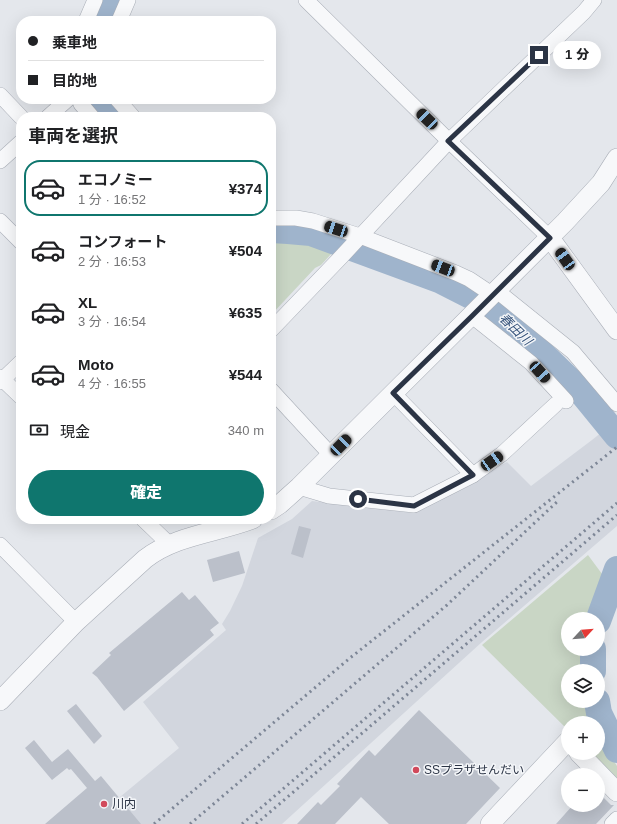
<!DOCTYPE html>
<html lang="ja">
<head>
<meta charset="utf-8">
<style>
  body { margin:0; font-family:Helvetica,"Noto Sans JP",sans-serif; background:#f2f2f2; color:#202124; height:100vh; display:flex; flex-direction:column; font-size:15px; white-space:nowrap }
  * { box-sizing:border-box; margin:0 }
  p { font-size:13px; color:#757577 }
  .icon { flex:none; width:22px; height:22px; fill:none; stroke:currentColor; stroke-width:2; stroke-linecap:round; stroke-linejoin:round }
  .map { position:relative; flex:1; overflow:hidden }
  .drawer { position:absolute; left:16px; top:112px; width:260px; height:412px; display:flex; flex-direction:column; background:#fff; border-radius:16px; box-shadow:0 4px 16px #0002 }
  .drawer>* { flex:none }
  .banner { position:absolute; left:16px; top:16px; width:260px; height:88px; border-radius:16px; box-shadow:0 4px 16px #0002; display:grid; align-content:center; height:88px; padding:0 12px; background:#fff }
  .needle { width:26px; rotate:64deg }
  .buttons { position:absolute; left:561px; top:612px; display:grid; gap:8px }
  .buttons a { display:grid; place-items:center; width:44px; height:44px; border-radius:50%; background:#fff; box-shadow:0 4px 16px #0002; font-size:20px }
  .end { position:absolute; width:18px; height:18px; margin:-9px; border:5px solid #2b3445; background:#fff; box-shadow:0 0 0 2px #fff }
  .from { border-radius:50% }
  .bubble { position:absolute; height:28px; border-radius:14px; background:#fff; box-shadow:0 4px 16px #0002; font-size:13px; font-weight:800; line-height:28px; text-align:center }
  .car { position:absolute; width:12px; height:24px; margin:-12px -6px; border-radius:5px; box-shadow:0 0 3px 1px #0007; background:linear-gradient(#222 24%,#8ab4d8 0 40%,#222 0 76%,#8ab4d8 0 86%,#222 0) }
  .banner b { display:flex; align-items:center; gap:14px; height:38px; font-size:15px }
  .banner b+b { border-top:1px solid #e0e0e0 }
  .banner i { width:10px; height:10px; background:#202124 }
  ul { padding:0; list-style:none }
  li { display:flex; align-items:center; gap:12px; height:56px; margin:0 8px 6px; padding:0 4px; border:2px solid transparent; border-radius:16px }
  li div { flex:1 }
  li b { display:block; font-size:15px }
  li em { font-style:normal; font-weight:800 }
  li.current { border-color:#0f766e }
  li>.icon { width:36px; height:36px; stroke-width:1.5 }
  h2 { padding:0 12px; font-size:18px; line-height:48px }
  .pay { display:flex; align-items:center; gap:10px; height:44px; padding:0 12px; font-size:15px }
  .pay p { margin-inline-start:auto }
  .button { display:flex; gap:8px; margin-top:auto; padding:8px 12px }
  .button a { flex:1; height:46px; border-radius:24px; background:#0f766e; color:#fff; font-size:16px; font-weight:800; line-height:46px; text-align:center }
  .map>svg:first-child { display:block }
</style>
</head>
<body>
<div class="map">
<svg width="617" height="824" viewBox="0 0 617 824">
  <rect width="100%" height="100%" fill="#e4e7ec"/>
  <!-- built -->
  <path fill="#d2d6de" d="M 617,420 L 617,526 L 482,642 L 282,824 L 113,824 L 130,810 L 120,797 L 179,748 L 143,702 L 226,630 L 222,624 L 230,611 L 242,586 L 258,538 L 292,519 L 312,501 L 413,513 L 507,462 L 531,486 L 592,440 Z"/>
  <!-- green -->
  <g fill="#c9d6c5">
    <path d="M 295,241 L 315,246 L 332,253 L 321,265 L 315,268 L 271,315 L 271,242 Z"/>
    <path d="M 588,555 L 605,578 L 593,619 L 568,619 L 568,649 L 587,649 L 586,671 L 568,671 L 568,701 L 590,701 L 595,723 L 568,723 L 568,730 L 482,645 Z"/>
    <path d="M 598,730 L 604,746 L 617,766 L 617,782 L 590,753 L 598,753 Z"/>
  </g>
  <g fill="none" stroke-linecap="round" stroke-linejoin="round">
    <!-- river -->
    <g stroke="#9fb4cc" stroke-width="26">
      <path d="M 105,21 L 114,0"/>
      <path d="M 98,99 L 113,117"/>
      <path d="M 271,230 L 288,231 L 311,233 L 439,280 L 496,309 L 577,387 L 617,436"/>
      <path d="M 598,621 L 617,569"/>
      <path d="M 593,671 L 593,649"/>
      <path d="M 597,701 L 599,713 L 617,750"/>
    </g>
  </g>
  <!-- building -->
  <g fill="#bbc0ca">
    <path d="M 299,526 L 311,529 L 303,558 L 291,554 Z"/>
    <path d="M 239,551 L 245,573 L 213,582 L 207,560 Z"/>
    <path d="M 182,592 L 189,600 L 195,595 L 219,623 L 210,630 L 214,635 L 124,711 L 97,677 L 92,673 L 111,655 L 109,653 Z"/>
    <path d="M 76,704 L 102,736 L 94,744 L 67,711 Z"/>
    <path d="M 419,710 L 500,788 L 466,824 L 389,824 L 361,797 L 335,824 L 297,824 L 318,802 L 321,805 L 340,786 L 337,784 L 369,750 L 375,756 Z"/>
    <path d="M 34,740 L 52,762 L 68,749 L 95,781 L 101,776 L 141,824 L 45,824 L 87,788 L 71,769 L 69,770 L 67,768 L 52,780 L 25,748 Z"/>
    <path d="M 598,792 L 611,805 L 614,805 L 596,824 L 556,824 L 573,805 L 598,805 Z"/>
  </g>
  <g fill="none" stroke-linecap="round" stroke-linejoin="round">
    <!-- minor casing -->
    <g stroke="#a9aeb7" stroke-width="16">
      <g id="minor">
        <path d="M 306,0 L 449,141 L 550,238"/>
        <path d="M 86,21 L 95,0"/>
        <path d="M 119,21 L 128,0"/>
        <path d="M 0,95 L 21,117"/>
        <path d="M 79,99 L 81,104 L 92,117"/>
        <path d="M 117,99 L 133,117"/>
        <path d="M 48,117 L 68,99"/>
        <path d="M 0,161 L 21,142"/>
        <path d="M 271,218 L 296,218 L 313,221 L 360,236 L 456,273 L 469,279 L 493,295"/>
        <path d="M 0,221 L 21,242"/>
        <path d="M 497,291 L 573,352 L 617,404"/>
        <path d="M 472,316 L 531,363 L 566,401"/>
        <path d="M 271,330 L 342,256 L 449,141 L 584,12 L 594,0"/>
        <path d="M 0,377 L 21,397"/>
        <path d="M 0,382 L 21,362"/>
        <path d="M 271,390 L 331,455"/>
        <path d="M 393,393 L 473,475"/>
        <path d="M 299,487 L 329,496 L 414,505 L 473,475 L 502,454 L 556,404"/>
        <path d="M 143,519 L 169,544"/>
        <path d="M 0,545 L 76,622"/>
        <path d="M 612,824 L 617,819"/>
      </g>
    </g>
    <!-- tertiary casing -->
    <g stroke="#a9aeb7" stroke-width="20">
      <g id="tertiary">
        <path d="M 550,238 L 617,330"/>
        <path d="M 271,510 L 280,504 L 299,487 L 565,222 L 601,183 L 617,158"/>
        <path d="M 0,701 L 76,622 L 145,559 C 176,535 217,533 253,519"/>
        <path d="M 579,753 L 617,792"/>
        <path d="M 490,824 L 568,741"/>
      </g>
    </g>
    <!-- minor -->
    <use href="#minor" stroke="#f7f8fa" stroke-width="15"/>
    <!-- tertiary -->
    <use href="#tertiary" stroke="#f7f8fa" stroke-width="19"/>
    <!-- rail -->
    <g stroke="#7d8696" stroke-width="3" stroke-dasharray="2 4" stroke-linecap="butt">
      <path d="M 154,824 L 350,658 L 617,447"/>
      <path d="M 190,824 L 447,605 L 559,500"/>
      <path d="M 242,824 L 617,503"/>
      <path d="M 256,824 L 617,515"/>
    </g>
  </g>
  <g fill="none" stroke-linecap="round" stroke-linejoin="round">
    <!-- route -->
    <path stroke="#2b3445" stroke-width="5" d="M 358,499 L 414,506 L 473,475 L 393,393 L 472,316 L 550,238 L 448,141 L 539,55"/>
  </g>
  <!-- markers -->
  <g fill="#d1495b" stroke="#f4f6f9" stroke-width="1.5">
    <circle cx="416" cy="770" r="4"/>
    <circle cx="104" cy="804" r="4"/>
  </g>
  <g text-anchor="middle" stroke-width="3" stroke-linejoin="round" paint-order="stroke">
    <!-- poi labels -->
    <g font-size="12" fill="#2b3445" stroke="#f4f6f9" text-anchor="start">
      <text x="424" y="774">SSプラザせんだい</text>
      <text x="112" y="808">川内</text>
    </g>
    <!-- water labels -->
    <g font-size="13" font-style="italic" fill="#34527a" stroke="#f4f6f9">
      <text transform="translate(516 329) rotate(44)" y="5">春田川</text>
    </g>
  </g>
</svg>
<div class="buttons">
<a><svg class="needle" viewBox="-14 -14 28 28"><path d="M0-13l5 13h-10z" fill="#e53935"/><path d="M0 13l5-13h-10z" fill="#757577"/></svg></a>
<a><svg class="icon" aria-label="layers" viewBox="0 0 24 24"><path d="M12 4l9 5-9 5-9-5zM3 14l9 5 9-5"/></svg></a>
<a>+</a>
<a>−</a>
</div>
<i class="end from" style="left:358px;top:499px"></i>
<i class="end" style="left:539px;top:55px"></i>
<div class="bubble" style="left:553px;top:41px;width:48px">1 分</div>
<i class="car" style="left:427px;top:119px;rotate:314deg"></i>
<i class="car" style="left:336px;top:229px;rotate:288deg"></i>
<i class="car" style="left:565px;top:259px;rotate:325deg"></i>
<i class="car" style="left:443px;top:268px;rotate:291deg"></i>
<i class="car" style="left:540px;top:372px;rotate:138deg"></i>
<i class="car" style="left:341px;top:445px;rotate:45deg"></i>
<i class="car" style="left:492px;top:461px;rotate:56deg"></i>
<div class="banner">
<b><i class="from"></i>乗車地</b>
<b><i></i>目的地</b>
</div>
<section class="drawer">
<h2>車両を選択</h2>
<ul>
<li class="current"><svg class="icon" aria-label="car" viewBox="0 0 24 24"><path d="M5 17H2v-5l4-1 3-4h7l3 4 3 1v5h-3M9 17h6M6 11h13"/><circle cx="7" cy="17" r="2"/><circle cx="17" cy="17" r="2"/></svg><div><b>エコノミー</b><p>1 分 · 16:52</p></div><em>¥374</em></li>
<li><svg class="icon" aria-label="car" viewBox="0 0 24 24"><path d="M5 17H2v-5l4-1 3-4h7l3 4 3 1v5h-3M9 17h6M6 11h13"/><circle cx="7" cy="17" r="2"/><circle cx="17" cy="17" r="2"/></svg><div><b>コンフォート</b><p>2 分 · 16:53</p></div><em>¥504</em></li>
<li><svg class="icon" aria-label="car" viewBox="0 0 24 24"><path d="M5 17H2v-5l4-1 3-4h7l3 4 3 1v5h-3M9 17h6M6 11h13"/><circle cx="7" cy="17" r="2"/><circle cx="17" cy="17" r="2"/></svg><div><b>XL</b><p>3 分 · 16:54</p></div><em>¥635</em></li>
<li><svg class="icon" aria-label="car" viewBox="0 0 24 24"><path d="M5 17H2v-5l4-1 3-4h7l3 4 3 1v5h-3M9 17h6M6 11h13"/><circle cx="7" cy="17" r="2"/><circle cx="17" cy="17" r="2"/></svg><div><b>Moto</b><p>4 分 · 16:55</p></div><em>¥544</em></li>
</ul>
<div class="pay"><svg class="icon" aria-label="cash" viewBox="0 0 24 24"><path d="M3 7h18v10H3z"/><circle cx="12" cy="12" r="2"/></svg>現金<p>340 m</p></div>
<div class="button"><a>確定</a></div>
</section>
</div>
</body>
</html>
